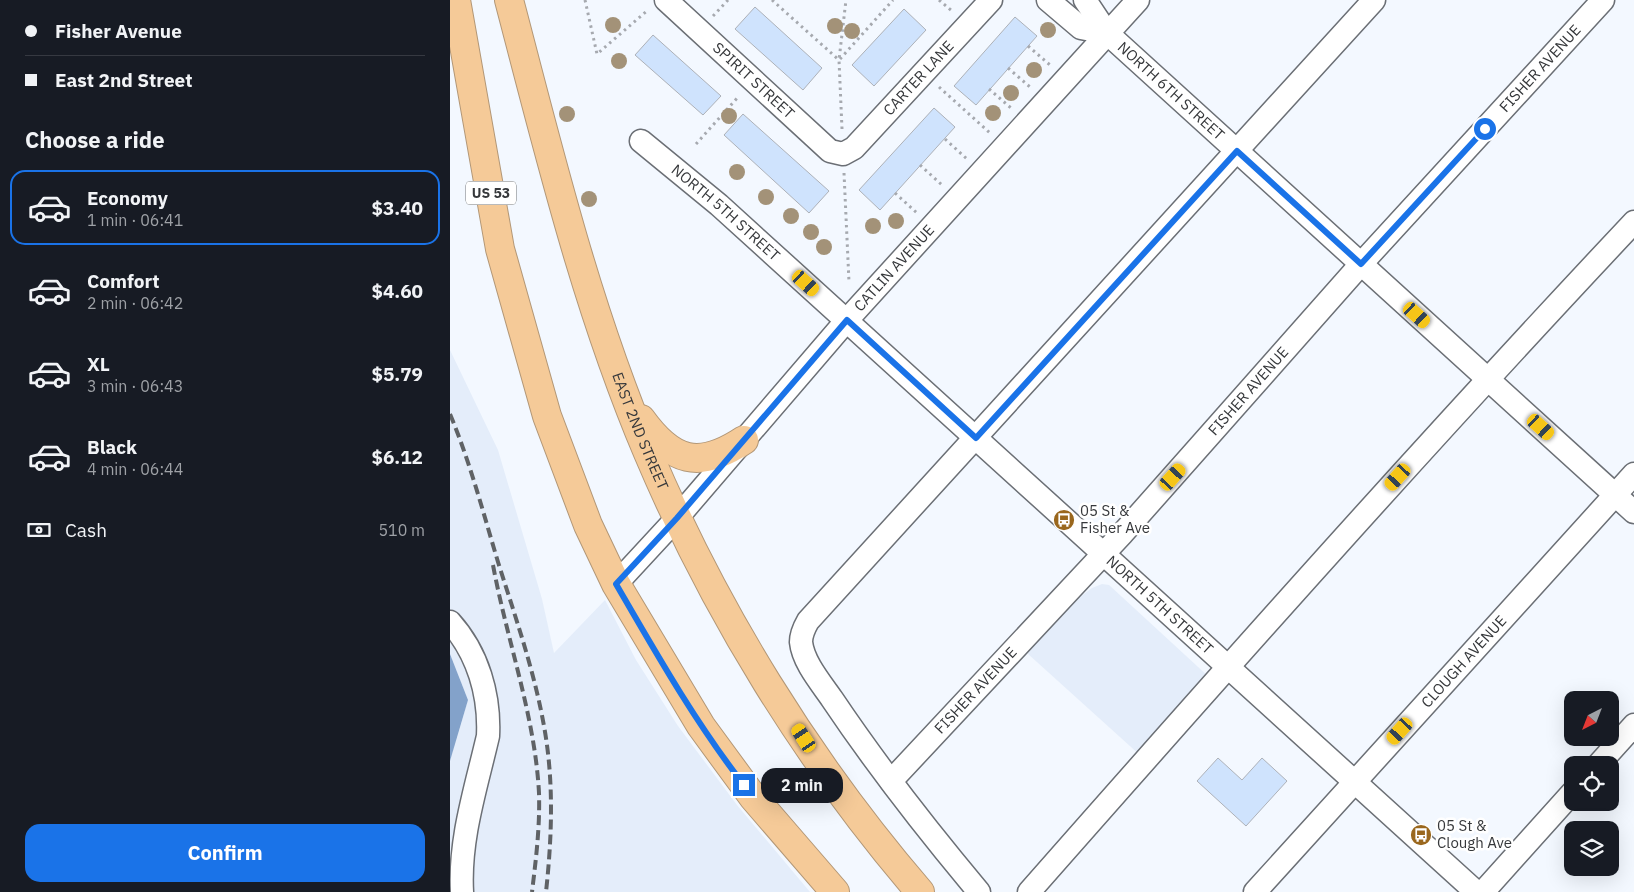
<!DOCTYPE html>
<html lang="en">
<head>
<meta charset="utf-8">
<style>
  body { margin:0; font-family:"IBM Plex Sans",sans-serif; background:#20242c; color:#f1f3f6; height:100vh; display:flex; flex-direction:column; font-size:19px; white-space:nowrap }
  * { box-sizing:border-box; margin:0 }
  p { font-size:16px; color:#9ea1a6 }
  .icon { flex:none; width:28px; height:28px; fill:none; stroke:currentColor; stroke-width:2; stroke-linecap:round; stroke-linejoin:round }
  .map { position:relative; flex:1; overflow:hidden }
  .details { display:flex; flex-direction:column; background:#171b24; width:450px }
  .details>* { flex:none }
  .hud { display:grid; align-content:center; height:110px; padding:0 25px; background:#171b24 }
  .needle { width:32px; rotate:222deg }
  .fabs { position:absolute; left:1114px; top:691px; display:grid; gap:10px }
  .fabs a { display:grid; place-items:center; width:55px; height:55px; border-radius:10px; background:#171b24; box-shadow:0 5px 20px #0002; font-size:25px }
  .end { position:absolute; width:22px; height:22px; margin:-11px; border:6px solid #1a73e8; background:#fff; box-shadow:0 0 0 2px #fff }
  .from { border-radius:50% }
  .bubble { position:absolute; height:35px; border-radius:15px; background:#171b24; box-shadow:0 5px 20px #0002; font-size:16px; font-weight:700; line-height:35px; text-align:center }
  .car { position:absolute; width:15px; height:30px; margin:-15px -8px; border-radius:6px; box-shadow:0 0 4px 1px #0007; background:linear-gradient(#f5c518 24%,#345 0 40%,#f5c518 0 76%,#345 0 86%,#f5c518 0) }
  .hud b { display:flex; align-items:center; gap:18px; height:48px; font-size:19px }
  .hud b+b { border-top:1px solid #363941 }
  .hud i { width:12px; height:12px; background:#f1f3f6 }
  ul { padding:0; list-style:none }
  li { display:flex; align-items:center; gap:15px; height:75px; margin:0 10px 8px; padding:0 15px; border:2px solid transparent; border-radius:15px }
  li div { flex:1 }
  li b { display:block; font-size:19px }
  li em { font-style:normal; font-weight:700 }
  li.on { border-color:#1a73e8 }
  li>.icon { width:45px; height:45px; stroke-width:1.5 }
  h2 { padding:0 25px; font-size:22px; line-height:60px }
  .pay { display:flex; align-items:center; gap:12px; height:55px; padding:0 25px; font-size:19px }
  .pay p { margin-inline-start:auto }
  .button { display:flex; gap:10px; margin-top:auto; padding:10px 25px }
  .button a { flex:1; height:58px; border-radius:15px; background:#1a73e8; color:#fff; font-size:20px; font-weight:700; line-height:58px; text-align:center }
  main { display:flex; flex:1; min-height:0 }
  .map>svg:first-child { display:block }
</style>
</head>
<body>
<main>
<section class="details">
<div class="hud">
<b><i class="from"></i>Fisher Avenue</b>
<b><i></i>East 2nd Street</b>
</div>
<h2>Choose a ride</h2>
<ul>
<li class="on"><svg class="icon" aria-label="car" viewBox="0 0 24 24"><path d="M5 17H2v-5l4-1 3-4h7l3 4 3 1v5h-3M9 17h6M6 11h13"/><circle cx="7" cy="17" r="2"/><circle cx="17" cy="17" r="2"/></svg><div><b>Economy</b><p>1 min · 06:41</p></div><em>$3.40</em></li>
<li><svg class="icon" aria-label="car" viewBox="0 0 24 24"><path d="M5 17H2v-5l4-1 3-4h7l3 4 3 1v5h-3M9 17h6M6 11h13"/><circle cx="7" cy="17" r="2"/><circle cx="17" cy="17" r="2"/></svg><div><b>Comfort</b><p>2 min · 06:42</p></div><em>$4.60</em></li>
<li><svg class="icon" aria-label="car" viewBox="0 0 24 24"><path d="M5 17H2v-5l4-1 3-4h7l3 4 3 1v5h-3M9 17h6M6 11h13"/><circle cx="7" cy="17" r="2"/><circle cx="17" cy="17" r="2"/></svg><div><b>XL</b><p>3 min · 06:43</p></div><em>$5.79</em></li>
<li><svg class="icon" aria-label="car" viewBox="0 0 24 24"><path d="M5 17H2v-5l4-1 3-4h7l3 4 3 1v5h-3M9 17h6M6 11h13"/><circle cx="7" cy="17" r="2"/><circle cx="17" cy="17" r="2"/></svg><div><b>Black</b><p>4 min · 06:44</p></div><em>$6.12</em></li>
</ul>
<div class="pay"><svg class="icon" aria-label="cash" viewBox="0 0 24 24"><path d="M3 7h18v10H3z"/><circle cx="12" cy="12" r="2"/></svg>Cash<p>510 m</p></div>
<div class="button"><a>Confirm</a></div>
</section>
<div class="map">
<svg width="1184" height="892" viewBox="0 0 1184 892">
  <rect width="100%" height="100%" fill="#f3f8ff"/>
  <!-- built -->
  <g fill="#e4edfa">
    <path d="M 0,350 L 48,450 L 92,599 L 104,653 L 155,600 L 186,660 L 228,726 L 287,805 L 360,892 L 0,892 L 0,761 L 18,700 L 0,654 Z"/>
    <path d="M 652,584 L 659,585 L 760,678 L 691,756 L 577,653 L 630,597 L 642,588 Z"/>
  </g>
  <!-- water -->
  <path fill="#83a2ca" d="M 0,654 L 18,700 L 0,761 Z"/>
  <!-- building -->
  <g fill="#cfe3fd" stroke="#adb1b8">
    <path d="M 305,7 L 372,68 L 353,90 L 285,29 Z"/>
    <path d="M 454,9 L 476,30 L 424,86 L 402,65 Z"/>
    <path d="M 565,17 L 587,36 L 526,105 L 504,86 Z"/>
    <path d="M 203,35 L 271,96 L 253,115 L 185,55 Z"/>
    <path d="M 484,108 L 505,127 L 430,210 L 409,190 Z"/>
    <path d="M 293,114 L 379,191 L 359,213 L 274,135 Z"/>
    <path d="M 768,758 L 792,780 L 812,758 L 837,781 L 796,826 L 747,781 Z"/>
  </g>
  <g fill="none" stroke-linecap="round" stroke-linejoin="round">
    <!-- minor casing -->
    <g stroke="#6b6f75" stroke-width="25">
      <g id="minor">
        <path id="s1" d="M 216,0 L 380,151 L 393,154 L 404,148 L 541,0"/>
        <path d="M 598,0 L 631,28 L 657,33"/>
        <path id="s2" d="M 635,0 L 657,33 L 1184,512"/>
        <path id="s3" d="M 191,141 L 269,205 L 1026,892"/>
        <path id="s4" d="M 166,584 L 227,518 L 397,320 L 688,0"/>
        <path d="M 0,622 C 28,653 40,695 38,736 C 26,788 9,839 12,892"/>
        <path d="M 1148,765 L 1184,725"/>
        <path id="s5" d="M 441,781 L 672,534 L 911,264 L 1153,0"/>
        <path d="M 529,892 C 477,830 427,766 382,699 C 371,683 353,662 351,642 C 351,635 354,628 358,621 L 924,0"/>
        <path d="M 579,892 C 778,666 978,441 1184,222"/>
        <path id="s6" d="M 805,892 L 1184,474"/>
        <path d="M 1033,892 L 1122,793"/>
      </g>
    </g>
    <!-- highway casing -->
    <g stroke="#b29777" stroke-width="30">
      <g id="highway">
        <path d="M 6,0 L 50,249 L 97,416 L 138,525 L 166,584 L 251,726 L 303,797 L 385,892"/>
        <path id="s7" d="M 59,0 C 99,152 136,307 198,453 C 265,611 358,762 470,892"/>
        <path d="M 191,419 C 222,462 249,470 294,440"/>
      </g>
    </g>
    <!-- path -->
    <g stroke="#a6a9af" stroke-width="3" stroke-dasharray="2.5 4" stroke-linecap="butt">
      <path d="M 135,0 L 147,54 L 198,10"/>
      <path d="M 322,0 L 389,60"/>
      <path d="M 489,0 L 502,11"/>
      <path d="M 263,16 L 278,0"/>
      <path d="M 578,46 L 600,65"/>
      <path d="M 390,59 L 443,0"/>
      <path d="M 558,68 L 580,87"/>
      <path d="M 489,87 L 540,133"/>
      <path d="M 539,89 L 561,108"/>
      <path d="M 392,129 L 389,60 L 396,0"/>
      <path d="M 495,139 L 517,159"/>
      <path d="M 246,144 L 289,96"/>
      <path d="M 470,165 L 492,185"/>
      <path d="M 394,173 L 399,282"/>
      <path d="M 445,193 L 467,213"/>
    </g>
    <!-- minor -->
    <use href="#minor" stroke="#fff" stroke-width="22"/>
    <!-- highway -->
    <use href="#highway" stroke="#f5ca98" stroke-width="28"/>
    <!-- rail -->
    <g stroke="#5f6265" stroke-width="4" stroke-dasharray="10 5" stroke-linecap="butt">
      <path d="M 0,414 C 20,462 33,512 48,562 C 65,616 84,670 94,726 C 104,781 102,837 96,892"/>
      <path d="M 43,565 C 57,641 85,716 89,793 C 90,827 86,859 82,892"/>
    </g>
  </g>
  <!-- trees -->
  <g fill="#a39278">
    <circle cx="163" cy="25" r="8"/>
    <circle cx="385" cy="26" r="8"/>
    <circle cx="598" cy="30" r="8"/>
    <circle cx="402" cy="31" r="8"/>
    <circle cx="169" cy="61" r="8"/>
    <circle cx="584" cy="70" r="8"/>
    <circle cx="561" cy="93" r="8"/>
    <circle cx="543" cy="113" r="8"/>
    <circle cx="117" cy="114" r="8"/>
    <circle cx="279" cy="116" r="8"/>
    <circle cx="287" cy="172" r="8"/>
    <circle cx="316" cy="197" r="8"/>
    <circle cx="139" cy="199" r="8"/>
    <circle cx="341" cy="216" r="8"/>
    <circle cx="446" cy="221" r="8"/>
    <circle cx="423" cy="226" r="8"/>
    <circle cx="361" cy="232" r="8"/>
    <circle cx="374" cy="247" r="8"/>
  </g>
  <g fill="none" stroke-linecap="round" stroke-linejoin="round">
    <!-- route -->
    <path stroke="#1a73e8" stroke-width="6" d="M 294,785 C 245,722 206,653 166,584 L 227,518 L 397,320 L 526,438 L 787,151 L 911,264 L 1035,129"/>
  </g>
  <!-- icons -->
  <defs>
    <g id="bus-disc" transform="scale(1.125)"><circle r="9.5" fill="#9a671d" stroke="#fff"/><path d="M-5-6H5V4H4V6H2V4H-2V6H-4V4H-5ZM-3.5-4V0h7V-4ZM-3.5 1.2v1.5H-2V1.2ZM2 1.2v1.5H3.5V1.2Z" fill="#fff"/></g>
  </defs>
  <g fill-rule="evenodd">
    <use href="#bus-disc" x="614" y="520"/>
    <use href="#bus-disc" x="971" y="835"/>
  </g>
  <g text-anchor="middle" stroke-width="5" stroke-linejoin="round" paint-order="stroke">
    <!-- shield labels -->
    <rect fill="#fff" stroke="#727476" stroke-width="1" x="16" y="181.5" width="50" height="23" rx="4"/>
    <g font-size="14" font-weight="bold" fill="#36383b">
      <text x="41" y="198">US 53</text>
    </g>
    <!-- street labels -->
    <g font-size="15" fill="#36383b" stroke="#fff">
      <text dy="5" stroke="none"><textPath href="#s5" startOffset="964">FISHER AVENUE</textPath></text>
      <text dy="5" stroke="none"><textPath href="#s1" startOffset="344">CARTER LANE</textPath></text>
      <text dy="5" stroke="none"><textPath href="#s1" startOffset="119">SPIRIT STREET</textPath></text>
      <text dy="5" stroke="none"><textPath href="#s2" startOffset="126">NORTH 6TH STREET</textPath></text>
      <text dy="5" stroke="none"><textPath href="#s3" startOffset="111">NORTH 5TH STREET</textPath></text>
      <text dy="5" stroke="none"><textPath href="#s4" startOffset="421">CATLIN AVENUE</textPath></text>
      <text dy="5" stroke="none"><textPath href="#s5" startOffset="529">FISHER AVENUE</textPath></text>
      <text dy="5" stroke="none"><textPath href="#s7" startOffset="451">EAST 2ND STREET</textPath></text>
      <text dy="5" stroke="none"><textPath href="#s3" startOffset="696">NORTH 5TH STREET</textPath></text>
      <text dy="5" stroke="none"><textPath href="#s6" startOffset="311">CLOUGH AVENUE</textPath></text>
      <text dy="5" stroke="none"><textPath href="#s5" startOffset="124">FISHER AVENUE</textPath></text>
    </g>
    <!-- poi labels -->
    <g font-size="15" fill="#36383b" stroke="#fff" text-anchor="start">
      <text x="630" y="516">05 St &amp;<tspan x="630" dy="17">Fisher Ave</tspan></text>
      <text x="987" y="831">05 St &amp;<tspan x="987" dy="17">Clough Ave</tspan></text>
    </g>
  </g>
</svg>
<div class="fabs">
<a><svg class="needle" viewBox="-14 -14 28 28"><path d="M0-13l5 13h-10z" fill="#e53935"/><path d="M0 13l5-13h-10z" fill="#9ea1a6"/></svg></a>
<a><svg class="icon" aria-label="locate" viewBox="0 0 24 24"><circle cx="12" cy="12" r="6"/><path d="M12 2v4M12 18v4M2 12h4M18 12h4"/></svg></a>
<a><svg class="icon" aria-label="layers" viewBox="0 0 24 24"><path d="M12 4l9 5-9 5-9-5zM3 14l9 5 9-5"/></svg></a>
</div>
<i class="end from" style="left:1035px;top:129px"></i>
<i class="end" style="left:294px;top:785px"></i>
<div class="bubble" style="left:311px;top:768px;width:82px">2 min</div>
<i class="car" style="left:356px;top:283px;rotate:132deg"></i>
<i class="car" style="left:967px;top:315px;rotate:132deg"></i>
<i class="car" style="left:1091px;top:427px;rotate:132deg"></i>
<i class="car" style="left:723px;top:477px;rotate:42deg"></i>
<i class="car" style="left:948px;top:477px;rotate:222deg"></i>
<i class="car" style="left:950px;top:731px;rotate:222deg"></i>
<i class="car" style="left:354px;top:738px;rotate:327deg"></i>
</div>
</main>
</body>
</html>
